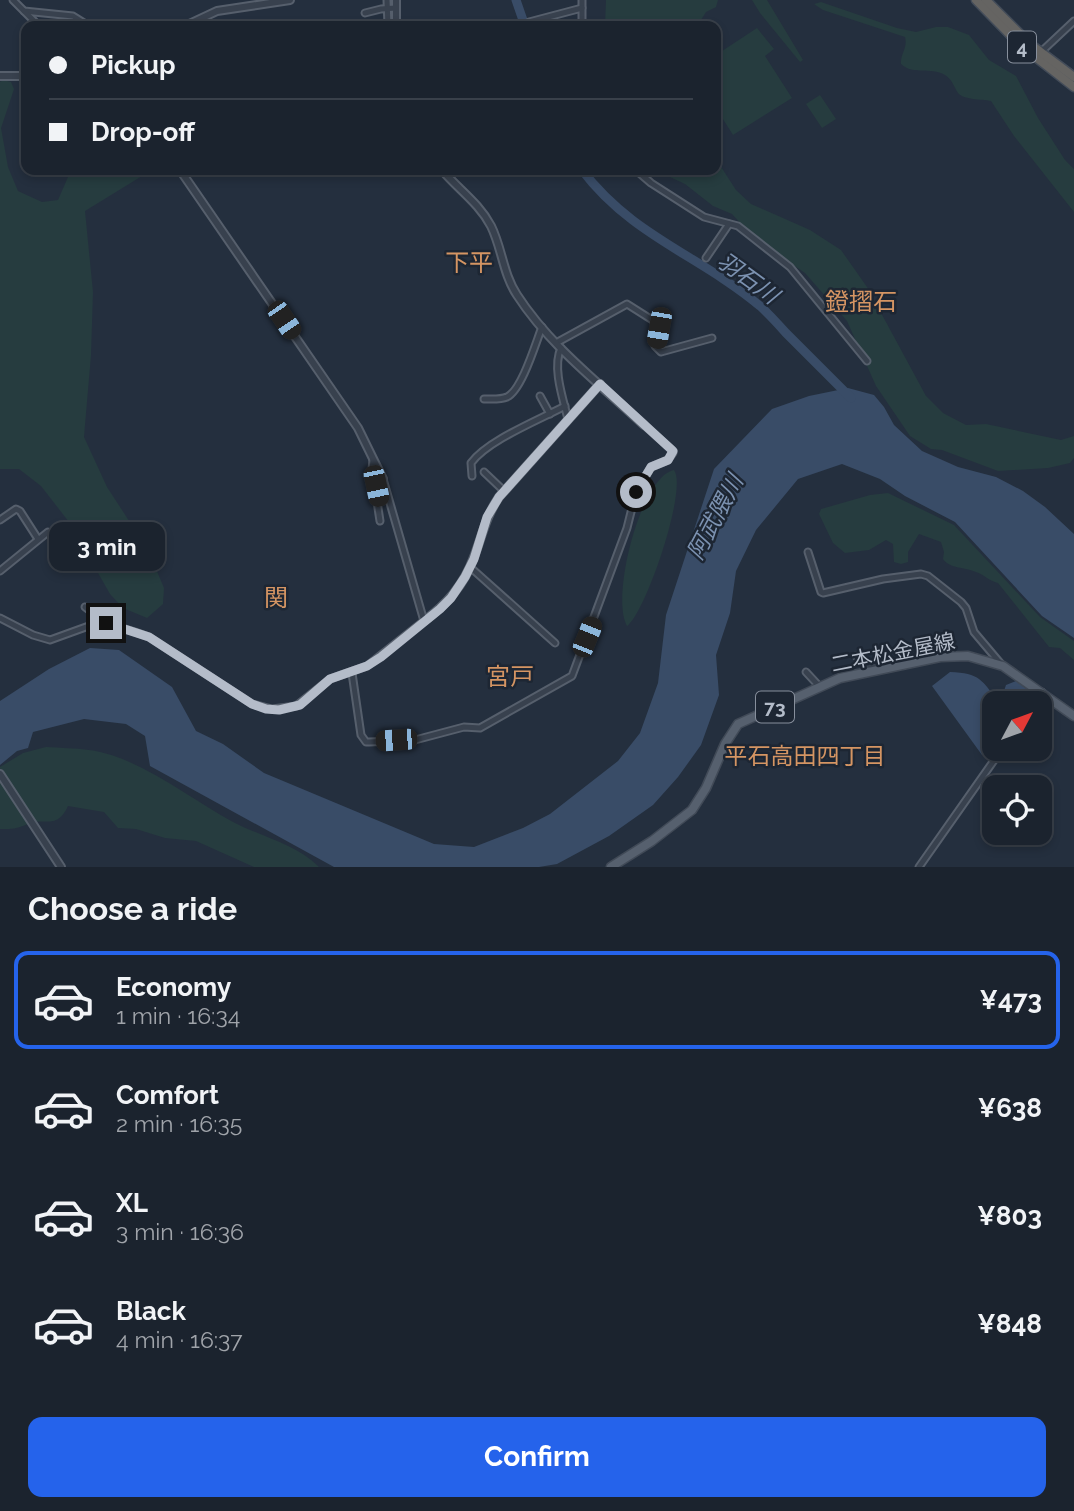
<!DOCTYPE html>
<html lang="en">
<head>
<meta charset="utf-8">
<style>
  body { margin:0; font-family:Raleway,"Noto Sans JP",sans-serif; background:#282f3a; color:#f1f3f6; height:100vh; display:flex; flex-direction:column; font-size:26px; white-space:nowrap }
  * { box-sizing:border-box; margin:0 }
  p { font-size:23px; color:#a0a4aa }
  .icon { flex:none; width:38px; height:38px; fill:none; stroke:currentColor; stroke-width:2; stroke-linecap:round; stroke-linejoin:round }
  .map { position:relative; height:867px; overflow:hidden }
  .panel { display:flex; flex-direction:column; background:#1b232e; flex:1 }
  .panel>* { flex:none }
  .hud { position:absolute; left:21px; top:21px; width:700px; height:154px; border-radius:14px; box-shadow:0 4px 10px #0003,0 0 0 2px #39404a; display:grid; align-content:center; height:154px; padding:0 28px; background:#1b232e }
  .needle { width:46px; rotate:49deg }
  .fabs { position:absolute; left:982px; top:691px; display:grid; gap:14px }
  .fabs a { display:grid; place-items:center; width:70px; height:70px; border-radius:14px; background:#1b232e; box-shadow:0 4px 10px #0003,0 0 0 2px #39404a; font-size:35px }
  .end { position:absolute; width:32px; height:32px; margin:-16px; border:9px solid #b4bcc9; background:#111; box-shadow:0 0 0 4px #111 }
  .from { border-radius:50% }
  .bubble { position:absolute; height:49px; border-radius:14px; background:#1b232e; box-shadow:0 4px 10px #0003,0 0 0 2px #39404a; font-size:23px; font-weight:700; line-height:49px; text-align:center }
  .car { position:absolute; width:21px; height:42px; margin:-21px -10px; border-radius:9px; box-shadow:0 0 5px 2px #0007; background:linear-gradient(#222 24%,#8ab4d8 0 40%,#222 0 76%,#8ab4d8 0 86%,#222 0) }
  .hud b { display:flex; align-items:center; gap:24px; height:66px; font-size:26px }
  .hud b+b { border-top:2px solid #39404a }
  .hud i { width:18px; height:18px; background:#f1f3f6 }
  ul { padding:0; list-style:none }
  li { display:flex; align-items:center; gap:21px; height:98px; margin:0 14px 10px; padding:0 14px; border:4px solid transparent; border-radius:14px }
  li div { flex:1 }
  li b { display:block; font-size:26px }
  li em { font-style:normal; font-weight:700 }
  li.selected { border-color:#2563eb }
  li>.icon { width:63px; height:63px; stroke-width:1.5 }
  h2 { padding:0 28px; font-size:32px; line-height:84px }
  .button { display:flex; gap:14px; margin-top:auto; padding:14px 28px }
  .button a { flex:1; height:80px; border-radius:14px; background:#2563eb; color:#fff; font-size:28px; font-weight:700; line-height:80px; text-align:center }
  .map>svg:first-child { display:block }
</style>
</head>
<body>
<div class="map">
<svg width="1074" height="867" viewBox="0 0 1074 867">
  <rect width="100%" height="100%" fill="#242f3e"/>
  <!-- green -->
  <g fill="#263c3f">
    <path d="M 606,0 L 718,0 L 716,7 L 706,12 L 701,20 L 702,23 L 707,26 L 605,26 Z"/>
    <path d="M 752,0 L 767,0 L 803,60 L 800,62 L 760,13 Z"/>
    <path d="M 821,2 L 897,28 L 916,32 L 936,27 L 948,27 L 969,35 L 989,60 L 1016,76 L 1038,118 L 1065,160 L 1074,169 L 1074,212 L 1014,136 L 991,101 C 981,99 964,100 958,93 C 954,87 952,79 945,75 C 930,66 914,76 901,64 C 900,54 908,48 905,37 L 823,10 L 814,4 Z"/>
    <path d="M 757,28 L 774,49 L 765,56 L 792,98 L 733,135 L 716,108 L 716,55 Z"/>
    <path d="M 3,80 L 11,82 L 14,89 L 1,128 L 8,167 L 18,191 L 42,202 L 58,200 L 68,177 L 75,170 L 146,170 L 142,176 L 85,211 L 93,292 L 91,355 L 84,437 L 107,487 L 148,550 L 164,588 L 163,604 L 147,618 L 123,608 L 110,594 L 69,522 L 41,486 L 19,469 L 0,469 L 0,82 Z"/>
    <path d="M 820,95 L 836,119 L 822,128 L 806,104 Z"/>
    <path d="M 716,159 L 736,190 L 751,204 L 810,230 L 841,250 L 867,287 L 926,396 L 943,413 L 966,425 L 986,424 L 1061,440 L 1074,436 L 1074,458 L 1070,463 L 1048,468 L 998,471 L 942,450 L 931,449 L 910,436 L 876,386 L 847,321 L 805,273 L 755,239 L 732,214 L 713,206 L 685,184 L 655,170 L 716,170 Z"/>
    <path d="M 674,470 C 688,488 646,612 627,626 C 610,597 641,476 674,470 Z"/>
    <path d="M 888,493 L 954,525 L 1040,617 L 1074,641 L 1074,660 L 1060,648 L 1049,647 L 998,583 C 989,581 985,575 976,572 C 965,567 950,569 943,559 L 944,552 L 941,542 L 919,534 L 908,552 L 908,562 L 901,564 L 894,562 L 893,544 L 886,540 L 869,550 L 845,553 L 833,543 L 819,514 L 821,509 L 870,495 Z"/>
    <path d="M 46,747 C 60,748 75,748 89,750 C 138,756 190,799 233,822 C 262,837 296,844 319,867 L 254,867 L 196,841 L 165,838 L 136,829 L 118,828 L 104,812 L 68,806 C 57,830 46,817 28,824 C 14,829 16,829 0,829 L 0,767 L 23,753 Z"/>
  </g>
  <!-- water -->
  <g fill="#394c67">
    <path d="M 848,388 L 874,395 L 884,407 L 894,425 L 922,451 L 958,467 L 996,477 L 1023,491 L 1045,507 L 1074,534 L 1074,638 L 1042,616 L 955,522 L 905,496 L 880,479 L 842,464 L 798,479 L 756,530 L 736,571 L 730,613 L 716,655 L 719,695 L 701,745 L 678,777 L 653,805 L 609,836 L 557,864 L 539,867 L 334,867 L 150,766 L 145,736 L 126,724 L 84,719 L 33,732 L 28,748 L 17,751 L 0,765 L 0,701 L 49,669 L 90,648 L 119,650 L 172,687 L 196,731 L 223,744 L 264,773 L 434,844 L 474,847 L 523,828 L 550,814 L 618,761 L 640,733 L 658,683 L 666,615 L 714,469 L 772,409 L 809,396 Z"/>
    <path d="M 950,672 C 980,673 982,680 999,703 L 994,704 L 994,741 L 982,755 L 932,686 Z"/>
    <path d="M 1016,681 L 1028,690 L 1029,698 L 1025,703 L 1009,703 L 1003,694 L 1006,685 Z"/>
  </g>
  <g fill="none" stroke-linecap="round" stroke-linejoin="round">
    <!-- river -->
    <g stroke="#394c67" stroke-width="9">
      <path d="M 516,0 L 525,26"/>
      <path d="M 582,170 C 632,236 699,255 760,306 C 769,314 778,324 786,333 C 808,355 829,376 851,398"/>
    </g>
    <!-- minor casing -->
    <g stroke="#565f6c" stroke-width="9">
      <g id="minor">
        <path d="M 13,0 L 24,11 L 73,16 L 89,26"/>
        <path d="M 387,0 L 388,26"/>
        <path d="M 582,0 L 582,26"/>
        <path d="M 24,11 L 39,26"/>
        <path d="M 365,13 L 381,9 L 396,8"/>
        <path d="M 529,22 L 582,8"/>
        <path d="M 1041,52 L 1074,21"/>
        <path d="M 636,170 L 651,183 L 704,217 L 738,226 L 790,267 L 867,361"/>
        <path d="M 706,258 L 729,224"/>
        <path d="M 556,343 L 627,304 L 657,323 L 655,346 L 661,352 L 712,338"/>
        <path d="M 561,348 C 552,367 563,399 568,419"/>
        <path d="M 540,396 L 550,414"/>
        <path d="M 484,399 C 491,399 500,400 507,397 C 522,390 536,342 542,327"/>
        <path d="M 373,460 L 372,469 L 380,521"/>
        <path d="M 484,472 L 504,491"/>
        <path d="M 472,476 L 471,463 C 488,440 539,420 565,406"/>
        <path d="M 0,520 L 16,509 L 20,511 L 38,539"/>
        <path d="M 808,552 L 821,592 L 823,593 L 883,579 L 921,574 L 928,576 L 961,602 L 966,608 L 974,632 L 1001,664"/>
        <path d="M 470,567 L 555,643"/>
        <path d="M 0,571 L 48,532 L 72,543 L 79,550"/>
        <path d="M 85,607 L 106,623"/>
        <path d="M 0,618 L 33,635 L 50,640 L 97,623 L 106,623 L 135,632 L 149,637 L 252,704 L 272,709 L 296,706 L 330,679 L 367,666 L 424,621 L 383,479"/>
        <path d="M 929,650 L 942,656"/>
        <path d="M 856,656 L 863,663 L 883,668"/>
        <path d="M 806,672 L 819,686"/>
        <path d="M 352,673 L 361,735 L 366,742 L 369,742 L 415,740 L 464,727 L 480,728 L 572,676 L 627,528 L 636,492 L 651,467 L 668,460 L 673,453 L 671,449 L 644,425"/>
        <path d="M 1034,704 L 1042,692"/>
        <path d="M 919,867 L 1002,749"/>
      </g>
    </g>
    <!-- tertiary casing -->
    <g stroke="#565f6c" stroke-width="10">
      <g id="tertiary">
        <path d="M 396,0 L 396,26"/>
        <path d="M 185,26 L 217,11 L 290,0"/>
        <path d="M 0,76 L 26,76"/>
        <path d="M 180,170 L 358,428 L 383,479"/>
        <path d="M 442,170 C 458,189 479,203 491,226 C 502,248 503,274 517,295 C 550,346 600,384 644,425"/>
        <path d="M 424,621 C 447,604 464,585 474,557 C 482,536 486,516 499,497 L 600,384"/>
        <path d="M 0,774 L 61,867"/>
      </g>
    </g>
    <!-- primary casing -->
    <g stroke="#414a57" stroke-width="11">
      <path id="primary" d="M 611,867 L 652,841 L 692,810 L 706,788 L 725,744 L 738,724 L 840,678 L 940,657 L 968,656 L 1003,666 L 1074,716"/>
    </g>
    <!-- trunk casing -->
    <g stroke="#434c59" stroke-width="11">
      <g id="trunk">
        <path d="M 976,0 L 1019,44 L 1074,87"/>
        <path d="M 986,0 L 1030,44 L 1074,77"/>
      </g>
    </g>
    <!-- minor -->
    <use href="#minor" stroke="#38414e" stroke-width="5"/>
    <!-- tertiary -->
    <use href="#tertiary" stroke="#38414e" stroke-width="6"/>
    <!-- primary -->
    <use href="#primary" stroke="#56606e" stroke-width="8"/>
    <!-- trunk -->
    <use href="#trunk" stroke="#656462" stroke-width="8"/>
  </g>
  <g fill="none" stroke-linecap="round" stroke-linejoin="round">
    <!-- route -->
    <path stroke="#b4bcc9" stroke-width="9" d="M 106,623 L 149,637 L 252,704 L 266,709 L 279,710 L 300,705 L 330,679 L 367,666 L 381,657 L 440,609 L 451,598 L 465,577 L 474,559 L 487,517 L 499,497 L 600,384 L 673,451 L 668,460 L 651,467 L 636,492"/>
  </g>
  <g text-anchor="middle" stroke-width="5" stroke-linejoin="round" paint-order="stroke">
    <!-- shield labels -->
    <g fill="#1d2633" stroke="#878f9c" stroke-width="2">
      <rect x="1008" y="31.5" width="28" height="31" rx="5"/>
      <rect x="756" y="691.5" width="38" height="31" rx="5"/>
    </g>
    <g font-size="19" font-weight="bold" fill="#b4bcc9">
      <text x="1022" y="54">4</text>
      <text x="775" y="714">73</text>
    </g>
    <!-- street labels -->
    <g font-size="21" fill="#b4bcc9" stroke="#1d2633">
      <text transform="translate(893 653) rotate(-11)" y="7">二本松金屋線</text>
    </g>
    <!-- water labels -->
    <g font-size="23" font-style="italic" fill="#7c92b1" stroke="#1d2633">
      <text transform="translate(748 278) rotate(36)" y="8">羽石川</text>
      <text transform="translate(715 517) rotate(-62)" y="8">阿武隈川</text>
    </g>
    <!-- neighbourhood labels -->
    <g font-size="23" fill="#d59563" stroke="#1d2633">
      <text x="805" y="764">平石高田四丁目</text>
    </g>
    <!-- quarter labels -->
    <g font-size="24" fill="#d59563" stroke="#1d2633">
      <text x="469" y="271">下平</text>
      <text x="861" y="310">鐙摺石</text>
      <text x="276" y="606">関</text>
      <text x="510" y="685">宮戸</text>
    </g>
  </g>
</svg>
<div class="fabs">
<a><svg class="needle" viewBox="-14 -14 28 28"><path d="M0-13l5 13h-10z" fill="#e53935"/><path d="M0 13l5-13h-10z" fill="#a0a4aa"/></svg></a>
<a><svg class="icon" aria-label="locate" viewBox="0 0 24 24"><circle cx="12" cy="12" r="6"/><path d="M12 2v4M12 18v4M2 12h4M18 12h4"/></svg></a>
</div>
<i class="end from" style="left:636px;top:492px"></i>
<i class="end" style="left:106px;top:623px"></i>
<div class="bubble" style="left:49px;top:522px;width:116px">3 min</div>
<i class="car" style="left:284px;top:320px;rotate:146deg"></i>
<i class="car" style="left:659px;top:328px;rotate:190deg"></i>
<i class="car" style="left:376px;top:486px;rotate:168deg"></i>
<i class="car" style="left:587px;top:637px;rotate:22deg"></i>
<i class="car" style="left:396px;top:740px;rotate:266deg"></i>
<div class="hud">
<b><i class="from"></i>Pickup</b>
<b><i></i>Drop-off</b>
</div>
</div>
<section class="panel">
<h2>Choose a ride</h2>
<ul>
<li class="selected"><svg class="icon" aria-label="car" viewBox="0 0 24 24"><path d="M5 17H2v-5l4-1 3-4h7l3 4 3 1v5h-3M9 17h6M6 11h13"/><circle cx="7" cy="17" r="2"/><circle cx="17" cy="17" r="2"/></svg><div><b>Economy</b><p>1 min · 16:34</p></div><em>¥473</em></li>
<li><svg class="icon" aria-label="car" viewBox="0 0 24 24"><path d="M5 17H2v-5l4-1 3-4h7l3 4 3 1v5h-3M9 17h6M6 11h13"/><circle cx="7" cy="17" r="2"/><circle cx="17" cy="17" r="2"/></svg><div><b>Comfort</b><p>2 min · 16:35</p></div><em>¥638</em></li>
<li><svg class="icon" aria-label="car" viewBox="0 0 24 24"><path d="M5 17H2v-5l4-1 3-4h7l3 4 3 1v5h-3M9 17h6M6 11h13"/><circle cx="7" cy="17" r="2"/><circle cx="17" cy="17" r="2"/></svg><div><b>XL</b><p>3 min · 16:36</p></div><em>¥803</em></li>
<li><svg class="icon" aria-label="car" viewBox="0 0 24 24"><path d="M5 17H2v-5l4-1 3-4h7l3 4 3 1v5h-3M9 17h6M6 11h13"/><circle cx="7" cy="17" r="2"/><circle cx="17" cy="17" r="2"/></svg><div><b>Black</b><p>4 min · 16:37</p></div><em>¥848</em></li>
</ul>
<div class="button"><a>Confirm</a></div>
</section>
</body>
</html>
